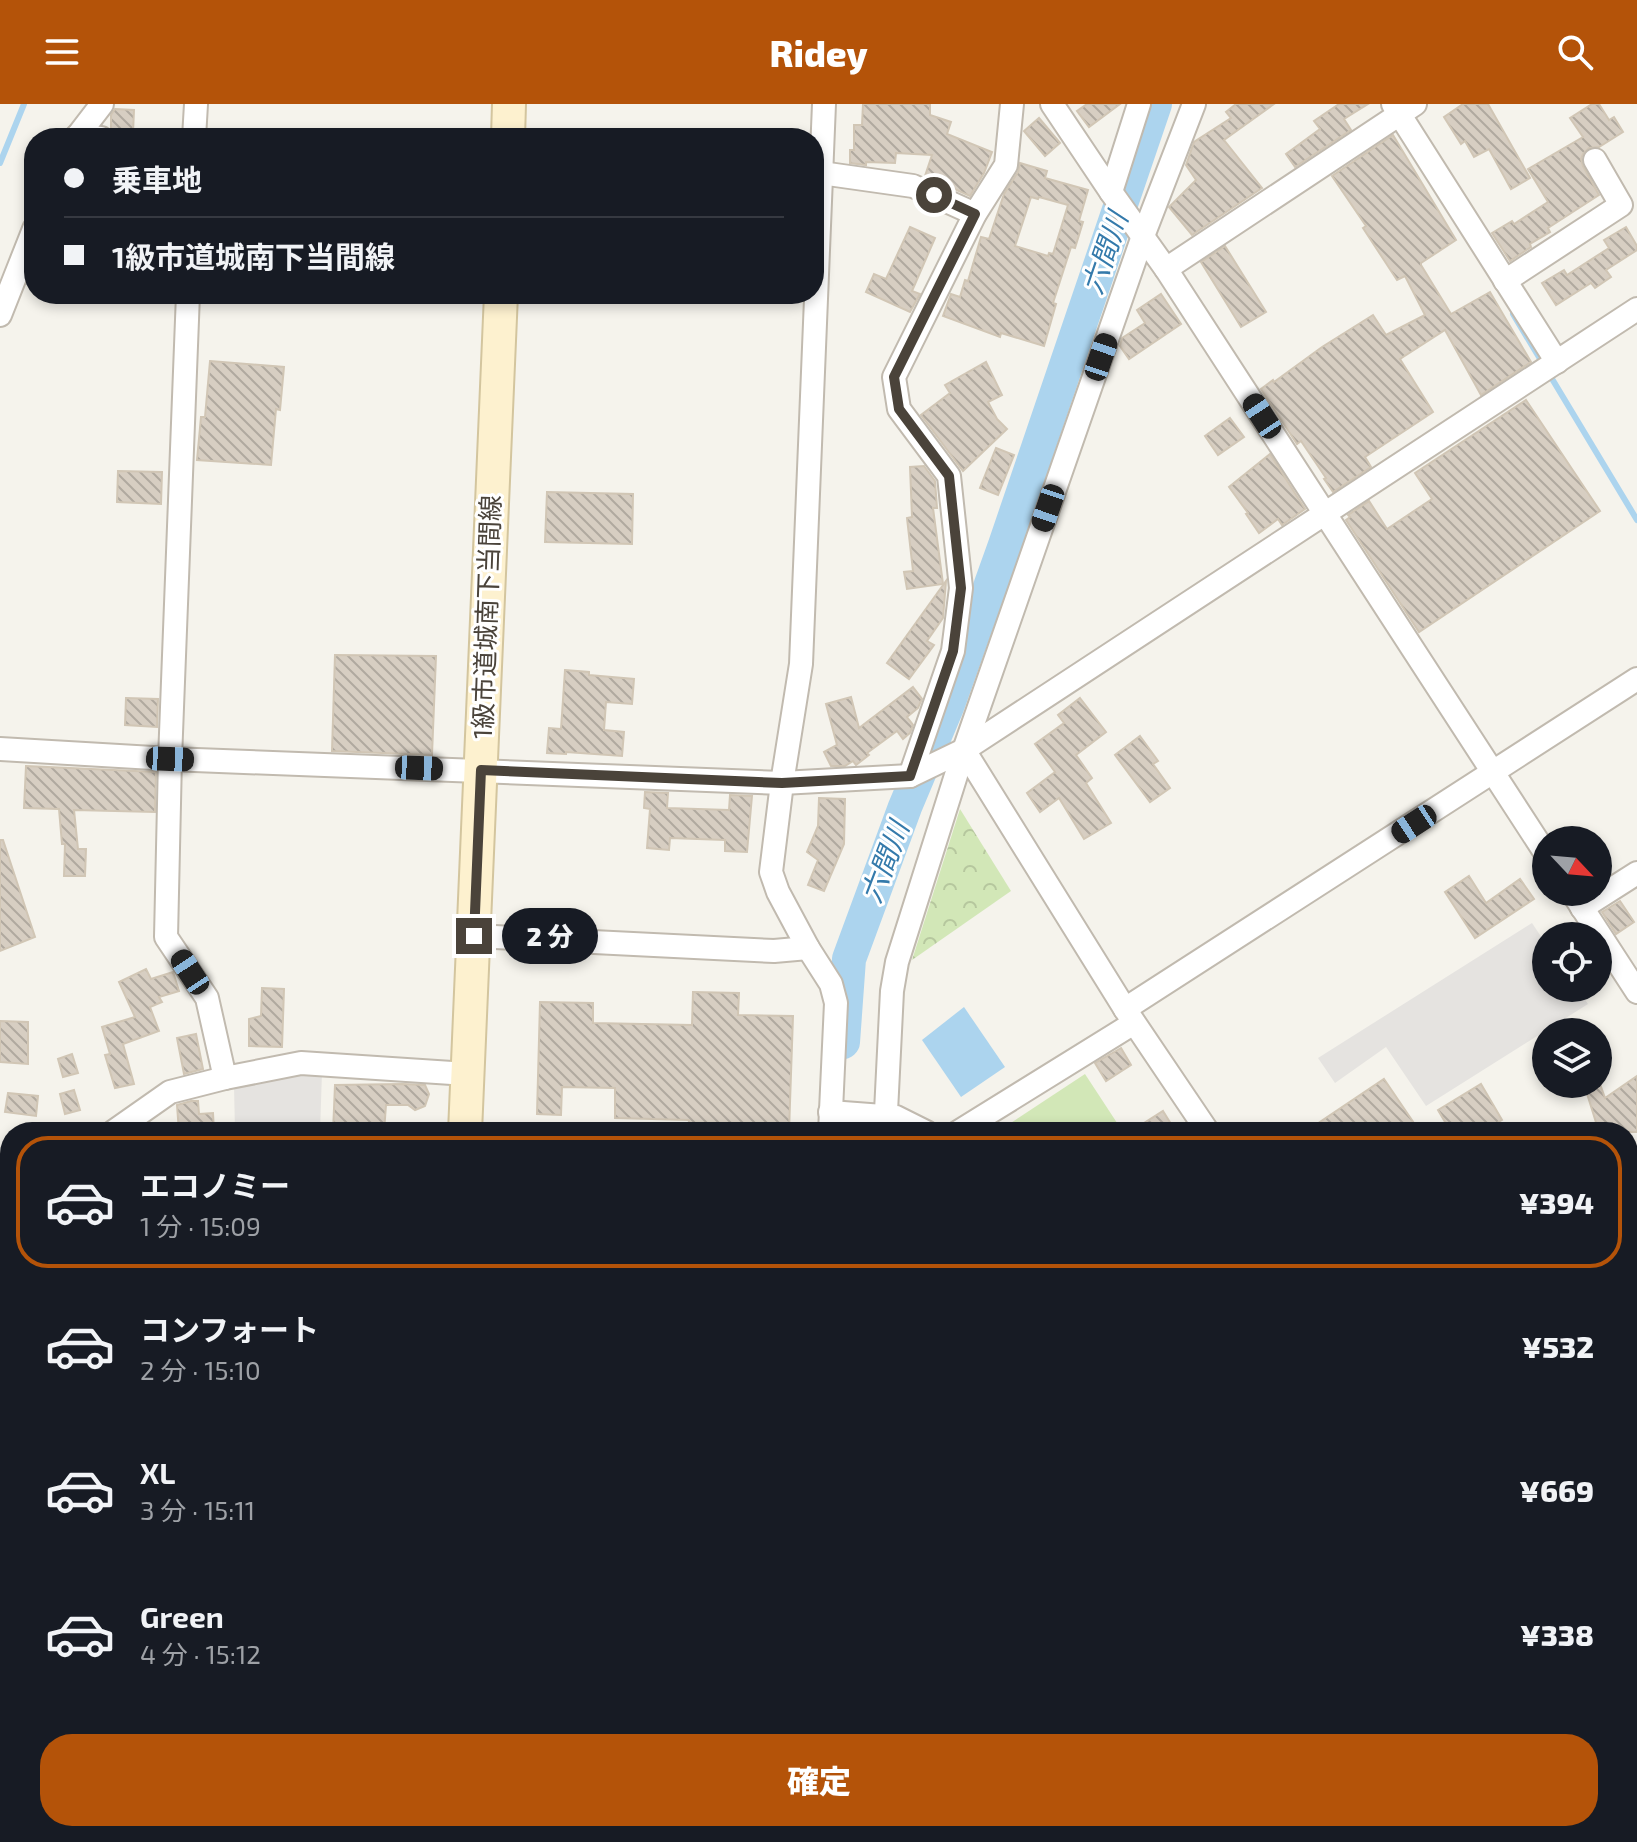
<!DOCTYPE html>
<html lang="ja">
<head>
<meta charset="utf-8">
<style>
  body { margin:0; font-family:"Exo 2","Noto Sans JP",sans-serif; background:#20242c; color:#f1f3f6; height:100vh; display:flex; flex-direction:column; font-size:30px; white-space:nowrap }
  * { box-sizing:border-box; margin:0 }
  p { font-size:26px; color:#9ea1a6 }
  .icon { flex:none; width:44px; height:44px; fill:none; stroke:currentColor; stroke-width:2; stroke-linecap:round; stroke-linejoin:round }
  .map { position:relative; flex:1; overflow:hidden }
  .drawer { position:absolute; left:0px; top:1018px; width:1638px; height:720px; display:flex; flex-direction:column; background:#171b24; border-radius:32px 32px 0 0; box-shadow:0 4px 12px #0003 }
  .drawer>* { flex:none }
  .guide { position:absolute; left:24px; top:24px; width:800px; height:176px; border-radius:32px; box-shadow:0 4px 12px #0003; display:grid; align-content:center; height:176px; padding:0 40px; background:#171b24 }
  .needle { width:52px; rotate:116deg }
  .buttons { position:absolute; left:1532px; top:722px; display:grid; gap:16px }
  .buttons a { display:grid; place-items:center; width:80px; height:80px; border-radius:50%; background:#171b24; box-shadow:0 4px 12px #0003; font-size:40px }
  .end { position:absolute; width:36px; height:36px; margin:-18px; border:10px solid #4a433a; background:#fff; box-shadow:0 0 0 4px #fff }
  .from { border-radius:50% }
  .bubble { position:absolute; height:56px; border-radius:28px; background:#171b24; box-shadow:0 4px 12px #0003; font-size:26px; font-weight:800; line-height:56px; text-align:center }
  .car { position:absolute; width:24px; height:48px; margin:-24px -12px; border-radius:10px; box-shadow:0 0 6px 2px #0007; background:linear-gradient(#222 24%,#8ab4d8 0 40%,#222 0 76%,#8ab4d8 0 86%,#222 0) }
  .guide b { display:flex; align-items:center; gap:28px; height:76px; font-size:30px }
  .guide b+b { border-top:2px solid #363941 }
  .guide i { width:20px; height:20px; background:#f1f3f6 }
  ul { padding:14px 0 0; list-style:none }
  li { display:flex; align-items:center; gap:24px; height:132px; margin:0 16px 12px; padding:0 24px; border:4px solid transparent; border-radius:32px }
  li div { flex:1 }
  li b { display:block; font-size:30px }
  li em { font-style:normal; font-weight:800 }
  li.on { border-color:#b45309 }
  li>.icon { width:72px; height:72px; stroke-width:1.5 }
  .action { display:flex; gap:16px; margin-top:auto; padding:16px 40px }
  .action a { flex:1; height:92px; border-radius:32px; background:#b45309; color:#fff; font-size:32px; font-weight:800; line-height:92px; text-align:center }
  header { display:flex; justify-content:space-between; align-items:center; height:104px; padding:0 40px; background:#b45309; color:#fff; font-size:36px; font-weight:800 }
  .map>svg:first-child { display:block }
</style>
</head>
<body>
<header><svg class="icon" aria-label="menu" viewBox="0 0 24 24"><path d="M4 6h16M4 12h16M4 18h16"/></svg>Ridey<svg class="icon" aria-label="search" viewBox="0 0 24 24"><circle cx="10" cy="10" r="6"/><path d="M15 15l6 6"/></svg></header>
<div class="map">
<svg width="1637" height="1738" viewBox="0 0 1637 1738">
  <defs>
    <pattern id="forest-crowns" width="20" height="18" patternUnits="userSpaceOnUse" patternTransform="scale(2)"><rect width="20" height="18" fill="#d2e7b7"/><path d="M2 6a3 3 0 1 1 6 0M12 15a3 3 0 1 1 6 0" fill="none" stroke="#b6c79e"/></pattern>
    <pattern id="building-back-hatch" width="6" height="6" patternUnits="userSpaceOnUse" patternTransform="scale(2)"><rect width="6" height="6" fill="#d7cec2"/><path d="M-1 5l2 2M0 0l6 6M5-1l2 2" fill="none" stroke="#b0a99f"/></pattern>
  </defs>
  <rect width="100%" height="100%" fill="#f5f3ec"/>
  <!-- forest -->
  <path fill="url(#forest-crowns)" d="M 960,705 L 1011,787 L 912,856 Z"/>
  <!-- park -->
  <path fill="#d2e7b7" d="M 1085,970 L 1123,1028 L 997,1028 Z"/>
  <!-- parking -->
  <g fill="#e5e3e0">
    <path d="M 1532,819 L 1546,840 L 1546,884 L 1577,884 L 1588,900 L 1426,1002 L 1386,943 L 1335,979 L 1318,954 Z"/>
    <path d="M 281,968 L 322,968 L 320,1028 L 235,1028 L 234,981 Z"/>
  </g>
  <!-- water -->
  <path fill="#acd4ee" d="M 964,903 L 1005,963 L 961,993 L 922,936 Z"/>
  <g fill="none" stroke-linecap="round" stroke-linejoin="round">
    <!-- stream -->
    <g stroke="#acd4ee" stroke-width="6">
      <path d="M 0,59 L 24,0"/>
      <path d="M 1513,210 L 1637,416"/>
    </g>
    <!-- river -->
    <g stroke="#acd4ee" stroke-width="34">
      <path d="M 843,938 L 849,855 L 905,703 L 947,603 L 1005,441 L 1155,0"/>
      <path d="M 816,1738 L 816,1728"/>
    </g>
  </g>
  <!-- building -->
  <g fill="url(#building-back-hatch)" stroke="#d1c6b5" stroke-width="2" fill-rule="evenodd">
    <path d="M 863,0 L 930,0 L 930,11 L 951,18 L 947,30 L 992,48 L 984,69 L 970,92 L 925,72 L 932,51 L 896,49 L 895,59 L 866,58 L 866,61 L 850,59 L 850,46 L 854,46 L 854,21 L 862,21 Z"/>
    <path d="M 1087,0 L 1120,0 L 1089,23 L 1077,7 Z"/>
    <path d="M 1236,0 L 1274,0 L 1224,36 L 1262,84 L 1192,131 L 1169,103 L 1196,76 L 1186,61 L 1194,38 L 1231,14 L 1226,8 Z"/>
    <path d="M 1339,0 L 1368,0 L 1344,15 L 1351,26 L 1295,63 L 1286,50 L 1320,25 L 1314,17 Z"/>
    <path d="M 1463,0 L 1488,0 L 1530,74 L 1511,85 L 1489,45 L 1474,53 L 1465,37 L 1461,40 L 1444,13 Z"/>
    <path d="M 1592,0 L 1599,0 L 1609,16 L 1614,13 L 1623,28 L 1599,43 L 1589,44 L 1583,50 L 1581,55 L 1583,62 L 1599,91 L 1548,124 L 1550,128 L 1530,140 L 1531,143 L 1510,157 L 1492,129 L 1512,117 L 1514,120 L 1548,98 L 1528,65 L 1583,33 L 1570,14 Z"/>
    <path d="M 115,5 L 134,6 L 133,29 L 113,28 L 111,24 L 111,11 Z"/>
    <path d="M 1039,14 L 1060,39 L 1045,52 L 1024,27 Z"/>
    <path d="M 1393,31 L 1456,136 L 1421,159 L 1421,161 L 1451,210 L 1490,188 L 1531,258 L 1481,291 L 1445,226 L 1400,255 L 1433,308 L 1365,353 L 1371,363 L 1333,388 L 1324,375 L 1326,374 L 1301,337 L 1297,340 L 1261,285 L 1273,276 L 1274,278 L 1322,243 L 1373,211 L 1386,231 L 1425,211 L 1405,172 L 1397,176 L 1363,124 L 1366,122 L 1332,72 Z"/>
    <path d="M 1020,59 L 1047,67 L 1045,74 L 1088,86 L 1079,117 L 1083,118 L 1075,144 L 1071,143 L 1053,199 L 1056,200 L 1044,242 L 1001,229 L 1000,233 L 943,212 L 951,190 L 960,193 L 965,176 L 968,177 L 981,133 L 989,135 L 1004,90 L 1018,68 ZM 1031,93 L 1038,95 L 1039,93 L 1068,101 L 1053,150 L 1049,149 L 1048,152 L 1015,142 Z"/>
    <path d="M 910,123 L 935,134 L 912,187 L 920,190 L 910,208 L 866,188 L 874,170 L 886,175 Z"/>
    <path d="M 1626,123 L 1637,142 L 1637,146 L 1606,166 L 1611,173 L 1595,184 L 1591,179 L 1556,201 L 1542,179 L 1564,166 L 1567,171 L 1609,144 L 1604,136 Z"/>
    <path d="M 1225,142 L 1266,208 L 1241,223 L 1201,158 Z"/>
    <path d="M 1161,190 L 1181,220 L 1129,255 L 1120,242 L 1122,234 L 1145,219 L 1137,206 Z"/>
    <path d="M 210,257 L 284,263 L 280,306 L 276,305 L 271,361 L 197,356 L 201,313 L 205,313 Z"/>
    <path d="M 986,258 L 1002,291 L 988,298 L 997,315 L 1007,325 L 963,367 L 921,311 L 950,289 L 945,281 Z"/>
    <path d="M 1526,296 L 1600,407 L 1419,528 L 1346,416 L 1350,413 L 1348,411 L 1369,397 L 1387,425 L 1432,395 L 1415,369 Z"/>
    <path d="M 1230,314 L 1244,333 L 1218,351 L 1205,332 Z"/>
    <path d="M 996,344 L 1014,351 L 998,391 L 980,384 Z"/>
    <path d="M 1270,350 L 1305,405 L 1282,421 L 1278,415 L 1259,429 L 1246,410 L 1248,409 L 1229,383 Z"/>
    <path d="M 924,362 L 935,377 L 937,404 L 933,404 L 943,480 L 907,485 L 904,468 L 913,467 L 907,414 L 912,413 L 910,363 Z"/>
    <path d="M 118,367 L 162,368 L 161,400 L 117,398 Z"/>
    <path d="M 547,388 L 633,390 L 632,440 L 545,438 Z"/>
    <path d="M 946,477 L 943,514 L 927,537 L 934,541 L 909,575 L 887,559 Z"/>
    <path d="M 335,551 L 436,552 L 432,651 L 332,647 Z"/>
    <path d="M 565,566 L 589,568 L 589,571 L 634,575 L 632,600 L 606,598 L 604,626 L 624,628 L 622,652 L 566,648 L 566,650 L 547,649 L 549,624 L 561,625 Z"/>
    <path d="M 913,583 L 922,595 L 918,604 L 907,613 L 913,621 L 910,629 L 903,635 L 897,627 L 867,649 L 869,651 L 856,661 L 853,657 L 845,662 L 831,662 L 824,648 L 837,641 L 826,600 L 851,593 L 859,624 Z"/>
    <path d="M 126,594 L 158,595 L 157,623 L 125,621 Z"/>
    <path d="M 1080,594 L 1106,628 L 1076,651 L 1092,674 L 1086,679 L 1111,719 L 1084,735 L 1059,694 L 1040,708 L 1027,689 L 1055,668 L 1035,640 L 1064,619 L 1058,611 Z"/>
    <path d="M 1140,632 L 1158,657 L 1153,660 L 1170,684 L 1150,698 L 1115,651 Z"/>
    <path d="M 26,662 L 156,668 L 155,708 L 74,706 L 78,745 L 86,745 L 85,772 L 64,772 L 65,740 L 62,740 L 59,705 L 24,704 Z"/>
    <path d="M 645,688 L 668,689 L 667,704 L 729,706 L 730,691 L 752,692 L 747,748 L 725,747 L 725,736 L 670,734 L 669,746 L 647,744 L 650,705 L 644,704 Z"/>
    <path d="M 819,694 L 845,695 L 844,740 L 824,787 L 808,781 L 818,756 L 807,748 L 818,722 Z"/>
    <path d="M 0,736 L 3,736 L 35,833 L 0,847 Z"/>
    <path d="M 1469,772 L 1486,799 L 1520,775 L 1534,795 L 1475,834 L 1445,788 Z"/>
    <path d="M 1620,797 L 1634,818 L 1616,830 L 1602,808 Z"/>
    <path d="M 146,865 L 151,875 L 173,868 L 179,887 L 159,893 L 162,898 L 150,903 L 159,927 L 123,940 L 134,980 L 115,984 L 105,951 L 110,950 L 102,923 L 135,913 L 119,878 Z"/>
    <path d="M 262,884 L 284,885 L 282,943 L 249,942 L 249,915 L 261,912 Z"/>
    <path d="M 693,888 L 739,889 L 738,911 L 793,912 L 789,1028 L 688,1028 L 689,1016 L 615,1014 L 615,984 L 562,983 L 561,1011 L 537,1010 L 540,898 L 593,899 L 593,919 L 692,921 Z"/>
    <path d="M 0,917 L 28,918 L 28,960 L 0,958 Z"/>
    <path d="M 196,930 L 203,965 L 184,970 L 177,934 Z"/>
    <path d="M 1121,944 L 1131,961 L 1106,977 L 1095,959 Z"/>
    <path d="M 72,950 L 78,969 L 63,973 L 58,955 Z"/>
    <path d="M 1637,972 L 1637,1028 L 1599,1028 L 1584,980 L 1600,980 L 1605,994 Z"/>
    <path d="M 1384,975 L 1420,1028 L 1305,1028 Z"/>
    <path d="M 403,980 L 425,981 L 429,990 L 425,1002 L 415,1006 L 408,1001 L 386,1001 L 384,1028 L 333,1028 L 335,981 Z"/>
    <path d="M 1481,980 L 1502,1016 L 1481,1028 L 1451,1028 L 1438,1006 Z"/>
    <path d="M 74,986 L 80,1006 L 65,1010 L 60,990 Z"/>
    <path d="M 8,989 L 38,992 L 36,1012 L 5,1008 Z"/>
    <path d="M 191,997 L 198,997 L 199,1010 L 213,1009 L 214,1028 L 179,1028 L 177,1001 Z"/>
    <path d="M 1163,1007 L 1176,1028 L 1130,1028 Z"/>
  </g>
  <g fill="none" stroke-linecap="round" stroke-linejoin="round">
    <!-- street casing -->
    <g stroke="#c1baaf" stroke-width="26">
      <g id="street">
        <path d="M 824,0 L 801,560 L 782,679 L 771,768 L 778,788 L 808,844 L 831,880 L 836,899 L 830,1028"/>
        <path d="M 1052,0 L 1111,88 L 1166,165 L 1546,750"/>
        <path d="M 1393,0 L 1557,258"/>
        <path d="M 77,32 L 101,34"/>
        <path d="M 76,34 L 102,0"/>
        <path d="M 194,34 L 196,0"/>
        <path d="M 814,68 L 913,82 L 975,110"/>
        <path d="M 1111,88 L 1139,0"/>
        <path d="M 1166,165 L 1415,0"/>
        <path d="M 1505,177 L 1621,101 L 1595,56"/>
        <path d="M 188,190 L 170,655 L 166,833 L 207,894 L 225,974 L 301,959 L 467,970"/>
        <path d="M 0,211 L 34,125"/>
        <path d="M 0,645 L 170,655 L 782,679 L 910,672 L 964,646 L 1637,205"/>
        <path d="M 964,646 L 1125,905 L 1208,1028"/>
        <path d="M 910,672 L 953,547 L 961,484 L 949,372 L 899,305 L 894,273 L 975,110 L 1006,61 L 1012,0"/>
        <path d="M 1572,788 L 1637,888"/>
        <path d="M 1582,804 L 1637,769"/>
        <path d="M 474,832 L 774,847 L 808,844"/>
        <path d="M 1125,905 L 1637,575"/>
        <path d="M 830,1008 L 896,1013 L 926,1028"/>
        <path d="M 113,1028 L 170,988 L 225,974"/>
        <path d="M 885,1028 L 892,887 L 897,858 L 964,646 L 1143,132 L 1194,0"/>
        <path d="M 958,1028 L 1134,919"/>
        <path d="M 0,1210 L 10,1211"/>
        <path d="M 1628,1508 L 1637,1503"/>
        <path d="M 0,1593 L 10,1594"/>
        <path d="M 0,1621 L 10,1621"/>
        <path d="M 1246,1728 L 1252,1738"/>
        <path d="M 274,1738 L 275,1728"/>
        <path d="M 854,1738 L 854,1728"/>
        <path d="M 1272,1738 L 1288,1728"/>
        <path d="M 1631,1738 L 1637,1737"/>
      </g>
    </g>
    <!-- secondary casing -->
    <g stroke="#d3c59e" stroke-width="36">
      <g id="secondary">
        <path d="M 508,34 L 509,0"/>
        <path d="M 465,1028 L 501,190"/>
        <path d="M 1628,1134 L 1637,1128"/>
        <path d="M 438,1738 L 438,1728"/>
      </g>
    </g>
    <!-- street -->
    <use href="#street" stroke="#fff" stroke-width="22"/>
    <!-- secondary -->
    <use href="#secondary" stroke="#fdf1cf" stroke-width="32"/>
  </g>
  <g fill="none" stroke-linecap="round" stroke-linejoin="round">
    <!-- route -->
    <path stroke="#4a433a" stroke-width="10" d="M 474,832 L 481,666 L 782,679 L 910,672 L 953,547 L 961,484 L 949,372 L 899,305 L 894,273 L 975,110 L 934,91"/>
  </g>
  <g text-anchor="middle" stroke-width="6" stroke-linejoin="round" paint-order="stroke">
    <!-- street labels -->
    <g font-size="26" fill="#4a433a" stroke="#fff">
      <text transform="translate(487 513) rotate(-88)" y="9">1級市道城南下当間線</text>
    </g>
    <!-- water labels -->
    <g font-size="28" font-style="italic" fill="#347aab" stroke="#fff">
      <text transform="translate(1105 149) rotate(-71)" y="10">六間川</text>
      <text transform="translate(885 758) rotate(-69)" y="10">六間川</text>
    </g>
  </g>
</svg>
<div class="buttons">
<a><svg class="needle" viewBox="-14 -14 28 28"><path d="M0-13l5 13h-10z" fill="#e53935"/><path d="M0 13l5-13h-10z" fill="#9ea1a6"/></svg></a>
<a><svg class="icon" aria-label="locate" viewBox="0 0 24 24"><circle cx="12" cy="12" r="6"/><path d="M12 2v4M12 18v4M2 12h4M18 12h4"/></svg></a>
<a><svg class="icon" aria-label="layers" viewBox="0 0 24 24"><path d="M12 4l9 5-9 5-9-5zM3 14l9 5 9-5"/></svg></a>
</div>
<i class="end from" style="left:934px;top:91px"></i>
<i class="end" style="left:474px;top:832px"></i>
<div class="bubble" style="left:502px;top:804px;width:96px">2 分</div>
<i class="car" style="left:1101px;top:253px;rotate:19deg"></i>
<i class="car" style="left:1262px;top:312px;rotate:327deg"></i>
<i class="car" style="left:1048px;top:404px;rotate:199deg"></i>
<i class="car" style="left:170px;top:655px;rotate:92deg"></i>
<i class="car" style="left:419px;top:664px;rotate:92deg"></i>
<i class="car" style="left:1414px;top:720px;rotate:237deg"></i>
<i class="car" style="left:190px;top:868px;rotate:327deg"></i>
<div class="guide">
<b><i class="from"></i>乗車地</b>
<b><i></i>1級市道城南下当間線</b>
</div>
<section class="drawer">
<ul>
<li class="on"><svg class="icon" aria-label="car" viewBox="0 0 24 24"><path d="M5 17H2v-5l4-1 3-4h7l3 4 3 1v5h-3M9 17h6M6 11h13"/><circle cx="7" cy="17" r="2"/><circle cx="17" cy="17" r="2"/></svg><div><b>エコノミー</b><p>1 分 · 15:09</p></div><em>¥394</em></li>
<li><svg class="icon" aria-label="car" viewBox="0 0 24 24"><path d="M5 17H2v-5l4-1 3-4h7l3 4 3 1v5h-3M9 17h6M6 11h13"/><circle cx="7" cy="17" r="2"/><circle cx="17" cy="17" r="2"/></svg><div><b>コンフォート</b><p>2 分 · 15:10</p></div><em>¥532</em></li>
<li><svg class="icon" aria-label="car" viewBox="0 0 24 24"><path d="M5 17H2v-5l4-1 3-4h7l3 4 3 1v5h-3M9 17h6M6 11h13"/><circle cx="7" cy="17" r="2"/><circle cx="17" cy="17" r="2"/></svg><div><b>XL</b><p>3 分 · 15:11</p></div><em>¥669</em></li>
<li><svg class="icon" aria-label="car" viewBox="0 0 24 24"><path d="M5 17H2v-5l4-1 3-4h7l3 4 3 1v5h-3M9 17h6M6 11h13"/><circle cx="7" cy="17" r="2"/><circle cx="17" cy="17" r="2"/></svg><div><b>Green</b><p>4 分 · 15:12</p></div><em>¥338</em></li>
</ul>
<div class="action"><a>確定</a></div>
</section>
</div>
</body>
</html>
